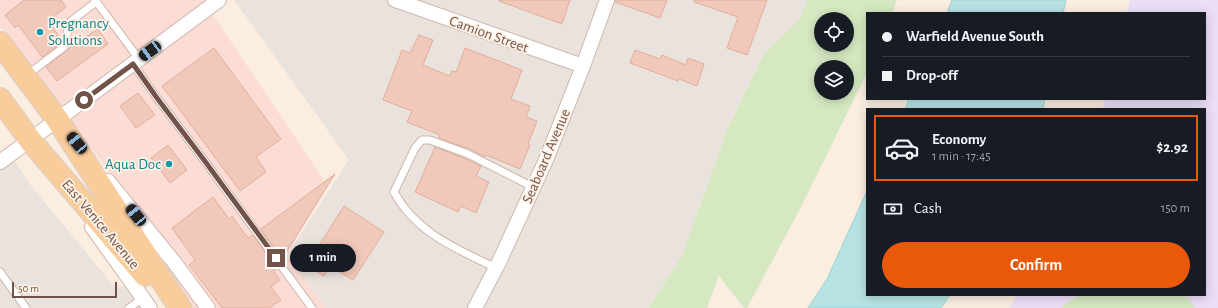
<!DOCTYPE html>
<html lang="en">
<head>
<meta charset="utf-8">
<style>
  body { margin:0; font-family:"Alegreya Sans",sans-serif; background:#242831; color:#f1f3f6; height:100vh; display:flex; flex-direction:column; font-size:15px; white-space:nowrap }
  * { box-sizing:border-box; margin:0 }
  p { font-size:13px; color:#9ea1a6 }
  .icon { flex:none; width:22px; height:22px; fill:none; stroke:currentColor; stroke-width:2; stroke-linecap:round; stroke-linejoin:round }
  .map { position:relative; flex:1; overflow:hidden }
  .details { position:absolute; left:866px; top:108px; width:340px; height:188px; display:flex; flex-direction:column; background:#171b24; border-radius:0px; box-shadow:0 2px 10px #0003 }
  .details>* { flex:none }
  .banner { position:absolute; left:866px; top:12px; width:340px; height:88px; border-radius:0px; box-shadow:0 2px 10px #0003; display:grid; align-content:center; height:88px; padding:0 16px; background:#171b24 }
  .fabs { position:absolute; left:814px; top:12px; display:grid; gap:8px }
  .fabs a { display:grid; place-items:center; width:40px; height:40px; border-radius:50%; background:#171b24; box-shadow:0 2px 10px #0003; font-size:20px }
  .scale { position:absolute; left:12px; bottom:10px; width:105px; box-sizing:border-box; padding-left:4px; border:2px solid #725349; border-top:0; font-size:11px; line-height:14px; white-space:nowrap; color:#725349; -webkit-text-stroke:3px #fff3e7; paint-order:stroke }
  .end { position:absolute; width:18px; height:18px; margin:-9px; border:5px solid #725349; background:#fff; box-shadow:0 0 0 2px #fff }
  .from { border-radius:50% }
  .bubble { position:absolute; height:28px; border-radius:14px; background:#171b24; box-shadow:0 2px 10px #0003; font-size:13px; font-weight:700; line-height:28px; text-align:center }
  .car { position:absolute; width:12px; height:24px; margin:-12px -6px; border-radius:5px; box-shadow:0 0 3px 1px #0007; background:linear-gradient(#222 24%,#8ab4d8 0 40%,#222 0 76%,#8ab4d8 0 86%,#222 0) }
  .banner b { display:flex; align-items:center; gap:14px; height:38px; font-size:15px }
  .banner b+b { border-top:1px solid #363941 }
  .banner i { width:10px; height:10px; background:#f1f3f6 }
  ul { padding:7px 0 0; list-style:none }
  li { display:flex; align-items:center; gap:12px; height:66px; margin:0 8px 6px; padding:0 8px; border:2px solid #363941; border-radius:0px }
  li div { flex:1 }
  li b { display:block; font-size:15px }
  li em { font-style:normal; font-weight:700 }
  li.active { border-color:#ea580c }
  li>.icon { width:36px; height:36px; stroke-width:1.5 }
  .pay { display:flex; align-items:center; gap:10px; height:44px; padding:0 16px; font-size:15px }
  .pay p { margin-inline-start:auto }
  .cta { display:flex; gap:8px; margin-top:auto; padding:8px 16px }
  .cta a { flex:1; height:46px; border-radius:24px; background:#ea580c; color:#fff; font-size:16px; font-weight:700; line-height:46px; text-align:center }
  .map>svg:first-child { display:block }
</style>
</head>
<body>
<div class="map">
<svg width="1218" height="308" viewBox="0 0 1218 308">
  <rect width="100%" height="100%" fill="#fbeee1"/>
  <!-- commercial -->
  <path fill="#fcddd5" d="M 0,0 L 203,0 L 327,185 L 287,255 L 326,308 L 190,308 L 165,270 L 167,250 L 0,27 Z"/>
  <!-- industrial -->
  <g fill="#eae2dd">
    <path d="M 234,0 L 807,0 L 799,20 L 765,52 L 727,130 L 683,254 L 649,308 L 326,308 L 287,255 L 349,160 Z"/>
    <path d="M 6,150 L 32,187 L 113,285 L 145,291 L 158,308 L 0,308 L 0,154 Z"/>
  </g>
  <!-- education -->
  <path fill="#ecdef7" d="M 1130,0 L 1218,0 L 1218,308 L 1009,308 L 1018,295 L 1205,295 L 1205,109 L 1103,109 L 1105,99 L 1205,99 L 1205,13 L 1127,13 Z"/>
  <!-- green -->
  <g fill="#d5e8c1" fill-rule="evenodd">
    <path d="M 807,0 L 897,0 L 892,13 L 867,13 L 867,73 L 800,209 L 747,308 L 744,308 L 719,276 L 707,308 L 649,308 L 683,254 L 727,130 L 765,52 L 799,20 ZM 821,19 L 847,19 L 847,45 L 821,45 ZM 821,67 L 847,67 L 847,93 L 821,93 Z"/>
    <path d="M 1078,295 L 1186,295 L 1195,308 L 1060,308 Z"/>
  </g>
  <!-- water -->
  <g fill="#b7e2e4" stroke="#9dd3d5">
    <path d="M 952,0 L 1066,0 L 1063,13 L 947,13 Z"/>
    <path d="M 909,99 L 1045,99 L 1043,109 L 905,109 Z"/>
    <path d="M 867,191 L 867,295 L 950,295 L 941,308 L 808,308 L 827,279 Z"/>
  </g>
  <!-- building -->
  <g fill="#f0c9ba" stroke="#e2ae9b">
    <path d="M 24,0 L 61,0 L 66,7 L 48,21 L 61,39 L 60,44 L 42,57 L 18,25 L 15,28 L 5,15 Z"/>
    <path d="M 499,0 L 570,0 L 562,24 L 499,1 Z"/>
    <path d="M 615,0 L 667,0 L 660,18 L 615,2 Z"/>
    <path d="M 694,0 L 767,0 L 747,55 L 727,48 L 738,17 L 694,2 Z"/>
    <path d="M 98,29 L 108,44 L 57,81 L 46,67 L 68,49 Z"/>
    <path d="M 419,35 L 433,40 L 423,65 L 450,76 L 452,71 L 456,72 L 465,48 L 522,70 L 511,99 L 530,106 L 526,117 L 537,121 L 528,144 L 530,145 L 520,169 L 486,155 L 485,157 L 470,149 L 439,138 L 440,135 L 407,122 L 412,111 L 383,100 L 402,50 L 410,53 Z"/>
    <path d="M 214,48 L 281,139 L 256,157 L 266,172 L 240,191 L 162,86 Z"/>
    <path d="M 635,50 L 660,59 L 662,55 L 686,65 L 688,58 L 704,64 L 697,86 L 679,79 L 678,81 L 630,63 Z"/>
    <path d="M 138,93 L 155,115 L 136,128 L 120,106 Z"/>
    <path d="M 168,145 L 187,170 L 170,183 L 151,158 Z"/>
    <path d="M 435,147 L 466,159 L 481,166 L 476,176 L 489,182 L 476,213 L 461,206 L 458,212 L 415,192 Z"/>
    <path d="M 335,174 L 282,259 L 261,229 Z"/>
    <path d="M 213,197 L 229,219 L 232,216 L 248,238 L 253,235 L 276,268 L 274,272 L 280,280 L 271,287 L 281,300 L 270,308 L 222,308 L 189,265 L 195,260 L 172,228 Z"/>
    <path d="M 344,206 L 384,232 L 353,280 L 330,266 L 324,276 L 314,270 L 320,260 L 313,255 Z"/>
  </g>
  <g fill="none" stroke-linecap="round" stroke-linejoin="round">
    <!-- service casing -->
    <g stroke="#ceb7ac" stroke-width="9">
      <g id="service">
        <path d="M 95,0 L 139,59"/>
        <path d="M 133,64 L 157,98 L 204,160 L 312,308"/>
        <path d="M 27,75 L 64,47 L 70,22 L 96,2"/>
        <path d="M 496,268 C 457,249 416,233 394,192 L 415,148 L 422,140 L 430,140 L 468,154 L 533,187"/>
        <path d="M 0,272 L 26,308"/>
        <path d="M 129,308 L 143,298"/>
      </g>
    </g>
    <!-- minor casing -->
    <g stroke="#ceb7ac" stroke-width="16">
      <g id="minor">
        <path d="M 395,0 L 583,66"/>
        <path d="M 0,162 L 219,0"/>
        <path d="M 108,181 L 174,262 L 208,308"/>
        <path d="M 92,227 L 150,308"/>
        <path d="M 475,308 L 499,262 L 546,160 L 583,66 L 607,0"/>
      </g>
    </g>
    <!-- primary casing -->
    <g stroke="#d8cfcc" stroke-width="24">
      <g id="primary">
        <path d="M 0,43 L 57,119 L 180,308"/>
        <path d="M 0,99 L 30,140 L 145,275"/>
      </g>
    </g>
    <!-- service -->
    <use href="#service" stroke="#fff" stroke-width="7"/>
    <!-- minor -->
    <use href="#minor" stroke="#fff" stroke-width="14"/>
    <!-- primary -->
    <use href="#primary" stroke="#f9cc9b" stroke-width="22"/>
  </g>
  <g fill="none" stroke-linecap="round" stroke-linejoin="round">
    <!-- route -->
    <path stroke="#725349" stroke-width="5" d="M 84,100 L 133,64 L 157,98 L 204,160 L 276,258"/>
  </g>
  <!-- markers -->
  <g fill="#0f9aa8" stroke="#fff3e7" stroke-width="1.5">
    <circle cx="40" cy="32" r="4"/>
    <circle cx="169" cy="164" r="4"/>
  </g>
  <g text-anchor="middle" stroke-width="3.5" stroke-linejoin="round" paint-order="stroke">
    <!-- culture labels -->
    <g font-size="15" fill="#0d838f" stroke="#fff3e7" text-anchor="start">
      <text x="48" y="28">Pregnancy<tspan x="48" dy="17">Solutions</tspan></text>
      <text x="161" y="169" text-anchor="end">Aqua Doc</text>
    </g>
    <!-- street labels -->
    <g font-size="15" fill="#725349" stroke="#fff3e7">
      <text transform="translate(489 34) rotate(20)" y="5">Camion Street</text>
      <text transform="translate(546 156) rotate(-67)" y="5">Seaboard Avenue</text>
      <text transform="translate(101 224) rotate(50)" y="5">East Venice Avenue</text>
    </g>
  </g>
</svg>
<div class="fabs">
<a><svg class="icon" aria-label="locate" viewBox="0 0 24 24"><circle cx="12" cy="12" r="6"/><path d="M12 2v4M12 18v4M2 12h4M18 12h4"/></svg></a>
<a><svg class="icon" aria-label="layers" viewBox="0 0 24 24"><path d="M12 4l9 5-9 5-9-5zM3 14l9 5 9-5"/></svg></a>
</div>
<div class="scale">50 m</div>
<i class="end from" style="left:84px;top:100px"></i>
<i class="end" style="left:276px;top:258px"></i>
<div class="bubble" style="left:290px;top:244px;width:66px">1 min</div>
<i class="car" style="left:150px;top:51px;rotate:234deg"></i>
<i class="car" style="left:77px;top:143px;rotate:321deg"></i>
<i class="car" style="left:136px;top:215px;rotate:321deg"></i>
<div class="banner">
<b><i class="from"></i>Warfield Avenue South</b>
<b><i></i>Drop-off</b>
</div>
<section class="details">
<ul>
<li class="active"><svg class="icon" aria-label="car" viewBox="0 0 24 24"><path d="M5 17H2v-5l4-1 3-4h7l3 4 3 1v5h-3M9 17h6M6 11h13"/><circle cx="7" cy="17" r="2"/><circle cx="17" cy="17" r="2"/></svg><div><b>Economy</b><p>1 min · 17:45</p></div><em>$2.92</em></li>
</ul>
<div class="pay"><svg class="icon" aria-label="cash" viewBox="0 0 24 24"><path d="M3 7h18v10H3z"/><circle cx="12" cy="12" r="2"/></svg>Cash<p>150 m</p></div>
<div class="cta"><a>Confirm</a></div>
</section>
</div>
</body>
</html>
